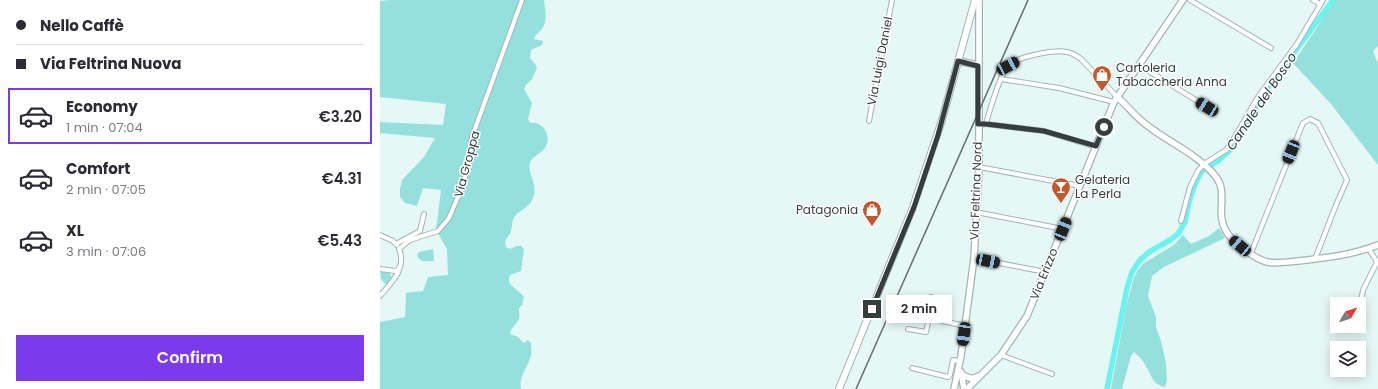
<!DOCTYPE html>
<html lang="en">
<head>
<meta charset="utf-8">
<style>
  body { margin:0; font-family:Poppins,sans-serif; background:#f7f7f7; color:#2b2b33; height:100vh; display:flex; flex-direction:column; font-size:15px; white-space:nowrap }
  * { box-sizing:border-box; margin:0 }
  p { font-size:13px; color:#7c7c81 }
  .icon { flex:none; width:22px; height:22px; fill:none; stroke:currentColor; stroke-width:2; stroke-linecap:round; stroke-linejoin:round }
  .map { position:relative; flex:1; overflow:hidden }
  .panel { display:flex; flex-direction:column; background:#fff; width:380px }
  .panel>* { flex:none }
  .top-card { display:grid; align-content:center; height:88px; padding:0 16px; background:#fff }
  .needle { width:26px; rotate:51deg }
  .buttons { position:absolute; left:950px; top:297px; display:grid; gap:8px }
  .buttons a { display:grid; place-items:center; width:36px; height:36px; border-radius:0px; background:#fff; box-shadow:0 2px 10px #0003; font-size:20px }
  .end { position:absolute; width:18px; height:18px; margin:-9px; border:5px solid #363d3d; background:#fff; box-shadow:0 0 0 2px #fff }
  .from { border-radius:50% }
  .bubble { position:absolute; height:28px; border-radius:0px; background:#fff; box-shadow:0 2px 10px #0003; font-size:13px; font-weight:600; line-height:28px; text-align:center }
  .car { position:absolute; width:12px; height:24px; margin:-12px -6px; border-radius:5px; box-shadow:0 0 3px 1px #0007; background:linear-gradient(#222 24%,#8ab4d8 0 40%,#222 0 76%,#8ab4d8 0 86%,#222 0) }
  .top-card b { display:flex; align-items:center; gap:14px; height:38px; font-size:15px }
  .top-card b+b { border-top:1px solid #e1e1e2 }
  .top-card i { width:10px; height:10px; background:#2b2b33 }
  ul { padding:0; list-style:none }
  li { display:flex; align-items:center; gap:12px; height:56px; margin:0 8px 6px; padding:0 8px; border:2px solid transparent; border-radius:0px }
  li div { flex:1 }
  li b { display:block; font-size:15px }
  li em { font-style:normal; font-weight:600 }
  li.active { border-color:#7c3aed }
  li>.icon { width:36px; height:36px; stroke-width:1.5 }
  .button { display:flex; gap:8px; margin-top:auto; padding:8px 16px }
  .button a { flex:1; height:46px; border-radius:0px; background:#7c3aed; color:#fff; font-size:16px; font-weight:600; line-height:46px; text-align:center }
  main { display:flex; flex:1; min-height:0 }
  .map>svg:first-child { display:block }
</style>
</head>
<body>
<main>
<section class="panel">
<div class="top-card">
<b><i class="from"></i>Nello Caffè</b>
<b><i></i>Via Feltrina Nuova</b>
</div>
<ul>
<li class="active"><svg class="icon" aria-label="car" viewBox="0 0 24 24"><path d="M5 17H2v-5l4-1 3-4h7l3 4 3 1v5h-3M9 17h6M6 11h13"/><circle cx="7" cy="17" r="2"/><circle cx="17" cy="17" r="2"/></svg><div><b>Economy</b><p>1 min · 07:04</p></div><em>€3.20</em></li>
<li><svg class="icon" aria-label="car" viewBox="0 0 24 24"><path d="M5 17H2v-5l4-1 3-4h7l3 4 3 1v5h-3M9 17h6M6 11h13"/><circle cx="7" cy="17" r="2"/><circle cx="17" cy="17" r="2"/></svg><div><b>Comfort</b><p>2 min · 07:05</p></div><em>€4.31</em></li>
<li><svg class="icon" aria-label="car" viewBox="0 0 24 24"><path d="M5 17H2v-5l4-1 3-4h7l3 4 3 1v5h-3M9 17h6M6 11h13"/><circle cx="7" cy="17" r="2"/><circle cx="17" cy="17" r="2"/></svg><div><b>XL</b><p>3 min · 07:06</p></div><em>€5.43</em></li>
</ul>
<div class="button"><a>Confirm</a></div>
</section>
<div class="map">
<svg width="998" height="389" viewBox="0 0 998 389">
  <rect width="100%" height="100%" fill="#e6f8f6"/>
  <!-- green -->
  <g fill="#93e0dd">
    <path d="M 11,0 L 164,0 C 165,10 168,21 162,29 C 158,34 156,33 154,39 L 163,41 L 162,45 L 151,50 L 150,58 L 155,64 L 157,68 L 152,79 L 146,85 L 144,89 L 152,103 L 148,119 L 150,123 C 164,121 172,137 165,148 C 161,154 152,156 150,163 C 147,177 161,185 151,202 C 148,207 141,210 137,214 C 131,219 133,224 131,231 C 129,238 123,239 126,247 L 130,249 L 137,246 L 141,246 L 144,249 L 141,271 L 130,275 C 125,286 139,289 144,297 L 142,305 L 139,308 C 139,312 140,315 139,319 C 136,325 131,327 130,334 L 138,337 L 144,343 L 148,340 L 151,343 C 151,347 152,352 151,356 C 148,367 138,377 141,389 L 0,389 L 0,322 L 25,317 L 26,293 L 43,291 L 48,277 L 68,275 L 67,249 L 56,230 L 61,190 L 43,188 L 37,206 L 25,203 L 20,197 L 20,189 L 22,180 L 44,157 L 55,138 L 0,133 L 0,122 L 63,125 L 66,104 L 0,97 L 0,1 Z"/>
    <path d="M 952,0 L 998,0 L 998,46 L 993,51 L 996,59 L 998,62 L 998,165 L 951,104 L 913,63 L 940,23 Z"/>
    <path d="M 839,228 L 845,238 L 784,267 L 772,276 L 768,296 L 776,317 L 776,327 L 781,341 L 786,363 L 787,380 L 785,387 C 773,384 773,379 768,370 C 765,363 760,357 754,352 L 751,356 L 742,389 L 731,389 L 746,307 L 754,277 L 758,270 L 764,263 L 794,245 L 803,235 L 811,244 L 829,236 Z"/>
    <path d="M 53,249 L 54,261 C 46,261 40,263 37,255 L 39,252 Z"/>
    <path d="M 0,270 C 7,271 11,272 12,279 L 7,286 L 1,279 Z"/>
  </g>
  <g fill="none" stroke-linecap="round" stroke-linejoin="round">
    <!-- canal -->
    <path stroke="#6bf4ef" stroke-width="5.5" d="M 727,389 L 747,288 L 752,272 L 760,260 L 769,252 L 790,240 L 798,234 L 805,222 L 809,202 L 815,184 L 822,171 L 838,161 L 850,150 L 885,92 L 953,0"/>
    <!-- street casing -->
    <g stroke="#a3b4b3" stroke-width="6">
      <g id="street">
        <path d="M 810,0 L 891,48"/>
        <path d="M 933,0 L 940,4"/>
        <path d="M 759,65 L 827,107"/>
        <path d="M 621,79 L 679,88 L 734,102"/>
        <path d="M 489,121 L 512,0"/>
        <path d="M 606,124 L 664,131 L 716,147"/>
        <path d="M 598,125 L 606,124 C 609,112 620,75 628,66 C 636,57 675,49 687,52 C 692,53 697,56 701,59 L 737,97"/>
        <path d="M 599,167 L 700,186"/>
        <path d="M 596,212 L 683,229"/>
        <path d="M 801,221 L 810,187 L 818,171 L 824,164 L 846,150 L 853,140 L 878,97 L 917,44 L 943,0"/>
        <path d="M 0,235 L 13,241 L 17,245"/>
        <path d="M 16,244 L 40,231 L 44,214"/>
        <path d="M 871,253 L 923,123 L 930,119 L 938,123 L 967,180 L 956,205 L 935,259"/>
        <path d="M 594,258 L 665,272"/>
        <path d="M 0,269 L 15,271 L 18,270 L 20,266"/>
        <path d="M 0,296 C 12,282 27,268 19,249 L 30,240 L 58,231 L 69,218 L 83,185 L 88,166 L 92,137 L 142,0"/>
        <path d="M 981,302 L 983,290 L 997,262 L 989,249"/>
        <path d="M 549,318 L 551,297"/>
        <path d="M 528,329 L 546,332 L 549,318 L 585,326"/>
        <path d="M 621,355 L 672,374"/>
        <path d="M 532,368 L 568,377 L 570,375 L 573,360 L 580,361"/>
      </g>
    </g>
    <!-- secondary casing -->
    <g stroke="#a3b4b3" stroke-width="8">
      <g id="secondary">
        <path d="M 578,61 L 598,65"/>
        <path d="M 737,97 C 748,106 756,118 768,126 C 790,143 819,155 836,177 C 848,192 836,212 845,229 C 850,241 875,259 887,262 C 897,264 908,262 918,261 C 946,258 972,255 998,245"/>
        <path d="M 581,372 L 584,389"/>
        <path d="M 581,374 C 588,378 592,380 599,376"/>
        <path d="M 574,389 L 581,356 L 594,258 L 599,167 L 599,0"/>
        <path d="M 587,389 L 621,355 L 647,316 L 734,102 L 803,0"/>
      </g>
    </g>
    <!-- primary casing -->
    <g stroke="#a3b4b3" stroke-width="8">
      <path id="primary" d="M 459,389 L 533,207 L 562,120 L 595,0"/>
    </g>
    <!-- street -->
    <use href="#street" stroke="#fff" stroke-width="4"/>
    <!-- secondary -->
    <use href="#secondary" stroke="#fff" stroke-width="5.5"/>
    <!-- primary -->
    <use href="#primary" stroke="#fff" stroke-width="6"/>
    <!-- rail -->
    <path stroke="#646e6d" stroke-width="1.5" d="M 476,389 L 648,0"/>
  </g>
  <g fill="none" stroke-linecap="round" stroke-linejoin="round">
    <!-- route -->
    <path stroke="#363d3d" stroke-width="5" d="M 492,309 L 534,207 L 558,135 L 578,61 L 598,66 L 598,124 L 606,124 L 664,131 L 716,146 L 724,127"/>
  </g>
  <!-- icons -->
  <defs>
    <g id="shop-pin" transform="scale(1)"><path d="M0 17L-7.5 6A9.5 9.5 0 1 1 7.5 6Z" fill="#c15a2e" stroke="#fff"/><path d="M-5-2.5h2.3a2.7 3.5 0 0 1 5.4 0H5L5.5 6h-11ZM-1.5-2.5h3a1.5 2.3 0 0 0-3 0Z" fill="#fff"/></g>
    <g id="bar-pin" transform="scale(1)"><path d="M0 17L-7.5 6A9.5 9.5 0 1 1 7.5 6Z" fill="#c15a2e" stroke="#fff"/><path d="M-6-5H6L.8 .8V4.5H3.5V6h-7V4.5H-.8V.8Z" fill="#fff"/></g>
  </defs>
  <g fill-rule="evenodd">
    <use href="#shop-pin" x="722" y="75"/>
    <use href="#bar-pin" x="681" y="187"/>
    <use href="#shop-pin" x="492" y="210"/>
  </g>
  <g text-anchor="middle" stroke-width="3" stroke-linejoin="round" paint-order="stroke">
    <!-- street labels -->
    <g font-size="12" fill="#363d3d" stroke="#fff">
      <text transform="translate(500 61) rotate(-79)" y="4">Via Luigi Daniel</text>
      <text transform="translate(87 164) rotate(-75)" y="4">Via Groppa</text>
      <text transform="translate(596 191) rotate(-88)" y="4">Via Feltrina Nord</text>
      <text transform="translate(664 274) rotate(-68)" y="4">Via Erizzo</text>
    </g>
    <!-- poi labels -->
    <g font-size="12" fill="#363d3d" stroke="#fff" text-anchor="start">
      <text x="736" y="72">Cartoleria<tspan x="736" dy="14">Tabaccheria Anna</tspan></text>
      <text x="695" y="184">Gelateria<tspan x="695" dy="14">La Perla</tspan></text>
      <text x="478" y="214" text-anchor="end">Patagonia</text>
    </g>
    <!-- water labels -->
    <g font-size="13" font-style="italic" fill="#1d3534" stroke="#fff">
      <text transform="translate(881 101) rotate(-56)" y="5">Canale del Bosco</text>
    </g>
  </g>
</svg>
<div class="buttons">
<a><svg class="needle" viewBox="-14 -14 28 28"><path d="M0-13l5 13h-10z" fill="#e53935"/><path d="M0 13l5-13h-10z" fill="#7c7c81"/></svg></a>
<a><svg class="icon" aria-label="layers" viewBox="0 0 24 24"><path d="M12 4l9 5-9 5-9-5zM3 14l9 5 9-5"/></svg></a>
</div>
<i class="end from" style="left:724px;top:127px"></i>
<i class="end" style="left:492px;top:309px"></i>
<div class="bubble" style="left:506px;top:295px;width:66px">2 min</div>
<i class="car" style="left:628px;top:66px;rotate:62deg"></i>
<i class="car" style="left:827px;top:107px;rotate:301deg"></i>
<i class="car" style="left:911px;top:152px;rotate:202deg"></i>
<i class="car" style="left:683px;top:229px;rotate:22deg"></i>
<i class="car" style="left:860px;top:246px;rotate:310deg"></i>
<i class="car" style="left:608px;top:261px;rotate:101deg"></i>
<i class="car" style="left:584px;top:334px;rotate:188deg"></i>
</div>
</main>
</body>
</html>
